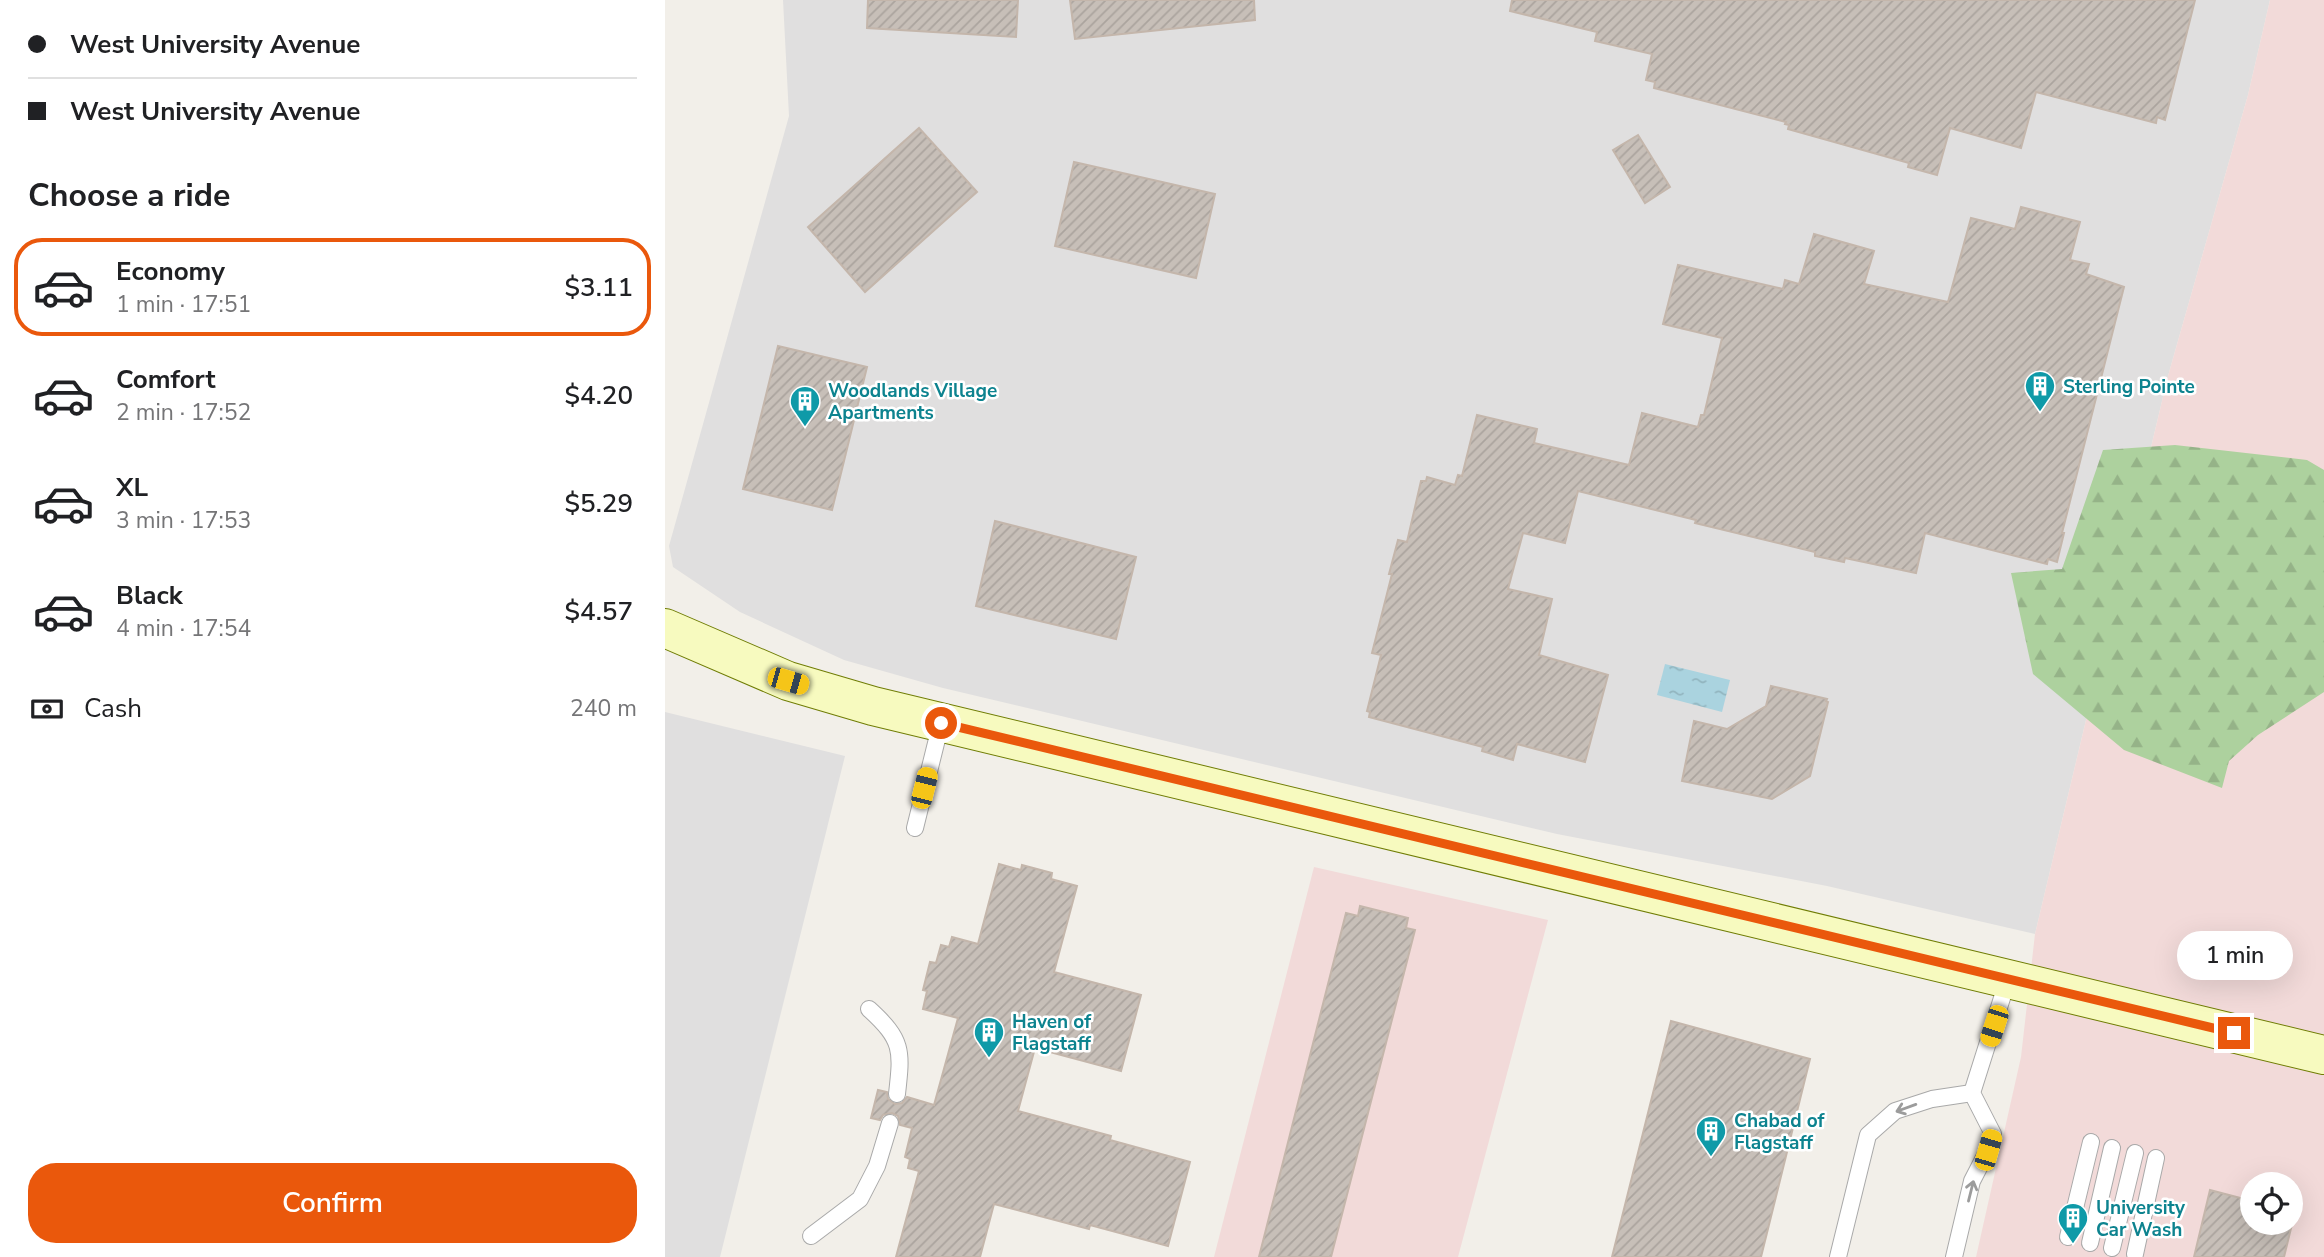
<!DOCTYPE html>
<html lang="en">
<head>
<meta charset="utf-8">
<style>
  body { margin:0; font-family:"Nunito Sans",sans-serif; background:#f2f2f2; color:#202124; height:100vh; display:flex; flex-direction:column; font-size:26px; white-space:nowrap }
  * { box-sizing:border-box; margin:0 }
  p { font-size:23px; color:#757577 }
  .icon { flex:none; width:38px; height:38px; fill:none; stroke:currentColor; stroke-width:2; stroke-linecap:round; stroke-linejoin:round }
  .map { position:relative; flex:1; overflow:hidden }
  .drawer { display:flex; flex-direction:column; background:#fff; width:665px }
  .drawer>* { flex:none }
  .hud { display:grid; align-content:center; height:154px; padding:0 28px; background:#fff }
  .fabs { position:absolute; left:1575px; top:1172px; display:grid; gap:14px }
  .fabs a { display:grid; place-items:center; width:63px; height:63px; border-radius:50%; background:#fff; box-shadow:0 7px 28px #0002; font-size:35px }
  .end { position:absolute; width:32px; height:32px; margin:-16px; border:9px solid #ea580c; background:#fff; box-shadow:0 0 0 4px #fff }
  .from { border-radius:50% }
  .bubble { position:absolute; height:49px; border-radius:24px; background:#fff; box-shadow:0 7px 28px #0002; font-size:23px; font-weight:600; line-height:49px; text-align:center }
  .car { position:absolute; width:21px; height:42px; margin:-21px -10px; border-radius:9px; box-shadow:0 0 5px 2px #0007; background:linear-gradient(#f5c518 24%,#345 0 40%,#f5c518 0 76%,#345 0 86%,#f5c518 0) }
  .hud b { display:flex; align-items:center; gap:24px; height:66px; font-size:26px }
  .hud b+b { border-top:2px solid #e0e0e0 }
  .hud i { width:18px; height:18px; background:#202124 }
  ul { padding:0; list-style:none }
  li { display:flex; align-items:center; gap:21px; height:98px; margin:0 14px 10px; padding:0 14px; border:4px solid transparent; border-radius:28px }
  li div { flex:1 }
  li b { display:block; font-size:26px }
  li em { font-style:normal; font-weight:600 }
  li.active { border-color:#ea580c }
  li>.icon { width:63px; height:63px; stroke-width:1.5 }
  h2 { padding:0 28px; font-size:32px; line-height:84px }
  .pay { display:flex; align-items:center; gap:18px; height:77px; padding:0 28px; font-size:26px }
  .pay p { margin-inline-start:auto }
  .cta { display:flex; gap:14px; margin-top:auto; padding:14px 28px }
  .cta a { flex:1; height:80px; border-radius:28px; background:#ea580c; color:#fff; font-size:28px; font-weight:600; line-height:80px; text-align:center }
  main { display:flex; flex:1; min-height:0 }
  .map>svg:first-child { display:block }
</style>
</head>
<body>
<main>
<section class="drawer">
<div class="hud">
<b><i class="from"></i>West University Avenue</b>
<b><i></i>West University Avenue</b>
</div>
<h2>Choose a ride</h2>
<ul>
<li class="active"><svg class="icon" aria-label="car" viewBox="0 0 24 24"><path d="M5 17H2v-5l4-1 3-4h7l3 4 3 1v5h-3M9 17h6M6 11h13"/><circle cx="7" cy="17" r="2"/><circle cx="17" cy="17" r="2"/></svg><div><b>Economy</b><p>1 min · 17:51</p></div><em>$3.11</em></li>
<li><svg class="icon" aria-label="car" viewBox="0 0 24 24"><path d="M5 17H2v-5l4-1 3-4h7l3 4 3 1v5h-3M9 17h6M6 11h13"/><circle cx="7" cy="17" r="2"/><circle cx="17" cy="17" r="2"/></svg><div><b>Comfort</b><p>2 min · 17:52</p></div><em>$4.20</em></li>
<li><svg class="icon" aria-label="car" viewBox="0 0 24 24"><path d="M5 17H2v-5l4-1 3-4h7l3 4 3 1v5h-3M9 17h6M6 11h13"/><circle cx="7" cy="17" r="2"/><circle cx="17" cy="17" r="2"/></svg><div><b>XL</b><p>3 min · 17:53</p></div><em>$5.29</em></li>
<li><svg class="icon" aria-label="car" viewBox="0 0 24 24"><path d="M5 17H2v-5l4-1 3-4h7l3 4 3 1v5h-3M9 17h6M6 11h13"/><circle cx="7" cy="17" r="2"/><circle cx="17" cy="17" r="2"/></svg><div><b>Black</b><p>4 min · 17:54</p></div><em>$4.57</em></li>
</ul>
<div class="pay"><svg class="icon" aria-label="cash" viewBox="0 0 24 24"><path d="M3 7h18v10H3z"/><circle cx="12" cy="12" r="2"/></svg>Cash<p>240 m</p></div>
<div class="cta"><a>Confirm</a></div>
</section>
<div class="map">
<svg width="1659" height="1257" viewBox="0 0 1659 1257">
  <defs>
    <pattern id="forest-firs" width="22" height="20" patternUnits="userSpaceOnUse" patternTransform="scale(1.75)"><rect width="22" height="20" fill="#add19e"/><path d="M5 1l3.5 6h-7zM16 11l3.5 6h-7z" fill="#95b388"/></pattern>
    <pattern id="water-ripples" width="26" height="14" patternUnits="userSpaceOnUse" patternTransform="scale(1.75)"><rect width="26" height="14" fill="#aad3df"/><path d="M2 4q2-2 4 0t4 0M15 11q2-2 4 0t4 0" fill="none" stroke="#92b5bf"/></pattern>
    <pattern id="building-hatch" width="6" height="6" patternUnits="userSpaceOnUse" patternTransform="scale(1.75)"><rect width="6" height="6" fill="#c7bfb8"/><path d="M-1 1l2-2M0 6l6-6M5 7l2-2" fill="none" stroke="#aba49e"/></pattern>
  </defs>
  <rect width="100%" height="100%" fill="#f2efe9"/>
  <!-- residential -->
  <g fill="#e0dfdf">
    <path d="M 118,0 L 1605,0 L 1583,95 L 1503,376 L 1370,934 L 1162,886 L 892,834 L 278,688 L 179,660 L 75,612 L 8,567 L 4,546 L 124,116 Z"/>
    <path d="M 0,712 L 180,756 L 55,1257 L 0,1257 Z"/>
  </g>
  <!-- commercial -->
  <g fill="#f2dad9" fill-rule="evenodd">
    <path d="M 1605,0 L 1659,0 L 1659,1257 L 1311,1257 L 1356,1057 L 1370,934 L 1503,376 L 1583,95 ZM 1587,1185 L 1626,1185 L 1626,1223 L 1587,1223 Z"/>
    <path d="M 649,867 L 883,920 L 793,1257 L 549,1257 Z"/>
  </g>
  <!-- forest -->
  <path fill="url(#forest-firs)" d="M 1510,445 L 1642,460 L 1659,470 L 1659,692 L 1593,735 L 1564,761 L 1557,788 L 1459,750 L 1368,674 L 1346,573 L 1397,569 L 1438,450 Z"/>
  <!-- water -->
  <path fill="url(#water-ripples)" d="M 1000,664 L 1065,680 L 1057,712 L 992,695 Z"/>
  <!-- building -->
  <g fill="url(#building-hatch)" stroke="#c4b6ab" stroke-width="2">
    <path d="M 203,0 L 353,0 L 351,37 L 202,28 Z"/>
    <path d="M 405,0 L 589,0 L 590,20 L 410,39 Z"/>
    <path d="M 847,0 L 1530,0 L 1500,120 L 1492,117 L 1491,123 L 1371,92 L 1356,148 L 1285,128 L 1272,175 L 1243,167 L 1244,163 L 1123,129 L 1124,125 L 1120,124 L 1121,122 L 989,88 L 990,82 L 981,80 L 987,54 L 930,41 L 932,32 L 845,11 Z"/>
    <path d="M 254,128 L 312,192 L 200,292 L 143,227 Z"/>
    <path d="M 973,135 L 1005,187 L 980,203 L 948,150 Z"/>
    <path d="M 409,162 L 550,194 L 531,278 L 390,246 Z"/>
    <path d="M 1356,207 L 1415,222 L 1405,260 L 1424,264 L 1421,274 L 1459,287 L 1397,533 L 1399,533 L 1392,562 L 1383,559 L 1382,564 L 1260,533 L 1251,573 L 1180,558 L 1179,562 L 1150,556 L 1150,552 L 1030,523 L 1031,520 L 913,491 L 900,543 L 858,533 L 843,589 L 887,599 L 874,655 L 943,675 L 920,762 L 852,744 L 848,760 L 817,751 L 818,747 L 704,717 L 705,712 L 702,711 L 716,655 L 707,653 L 727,574 L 724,574 L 733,540 L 742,542 L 756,481 L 761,481 L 762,477 L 790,485 L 793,475 L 797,476 L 812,415 L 872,429 L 869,443 L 964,465 L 977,413 L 1033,427 L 1036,415 L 1039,415 L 1057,338 L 998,324 L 1013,265 L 1118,289 L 1120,280 L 1134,284 L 1149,234 L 1209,251 L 1199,284 L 1283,302 L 1306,218 L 1350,229 Z"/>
    <path d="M 113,346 L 202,367 L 167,510 L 78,489 Z"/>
    <path d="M 330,521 L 471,557 L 451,639 L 311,606 Z"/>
    <path d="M 1106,686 L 1162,699 L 1161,701 L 1163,702 L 1145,776 L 1107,799 L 1017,781 L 1029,721 L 1062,729 L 1101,706 Z"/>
    <path d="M 334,864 L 356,870 L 357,865 L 387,873 L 386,879 L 412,886 L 389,972 L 476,995 L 456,1071 L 370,1048 L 353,1111 L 446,1136 L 445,1140 L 525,1162 L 503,1246 L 425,1225 L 424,1229 L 329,1204 L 315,1257 L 231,1257 L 254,1171 L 243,1168 L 245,1159 L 240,1157 L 247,1128 L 235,1125 L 233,1116 L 227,1113 L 218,1115 L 215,1120 L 206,1118 L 213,1090 L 222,1092 L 223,1099 L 230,1104 L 237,1103 L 242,1097 L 269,1105 L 293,1018 L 258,1009 L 262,991 L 258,990 L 265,962 L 271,963 L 276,945 L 284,947 L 287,937 L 313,944 Z"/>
    <path d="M 695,906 L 743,918 L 741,928 L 750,930 L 666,1257 L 594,1257 L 681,913 L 693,916 Z"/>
    <path d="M 1006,1021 L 1145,1059 L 1096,1257 L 947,1257 Z"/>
    <path d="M 1545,1190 L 1587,1201 L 1587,1223 L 1626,1223 L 1626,1211 L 1630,1212 L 1619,1257 L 1529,1257 Z"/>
  </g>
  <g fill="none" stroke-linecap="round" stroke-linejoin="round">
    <!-- lane casing -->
    <g stroke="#a9a9a9" stroke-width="18">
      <g id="lane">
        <path d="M 250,828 L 276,723"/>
        <path d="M 204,1009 C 238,1040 237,1050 232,1094"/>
        <path d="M 146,1236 L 195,1199 L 212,1166 L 225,1123"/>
        <path d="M 1403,1237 L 1426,1142"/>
        <path d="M 1425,1243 L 1447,1148"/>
        <path d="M 1447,1248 L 1470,1153"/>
        <path d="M 1470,1254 L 1491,1158"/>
        <path d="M 1173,1257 L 1203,1135 L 1230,1111 L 1267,1099 L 1307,1093"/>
        <path d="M 1289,1257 L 1307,1181 L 1323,1150 L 1328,1134 L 1307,1093 L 1343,979"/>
      </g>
    </g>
    <!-- secondary casing -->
    <g stroke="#707d05" stroke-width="40">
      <path id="secondary" d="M 0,628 L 123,681 L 208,706 L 1659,1055"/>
    </g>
    <!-- lane -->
    <use href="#lane" stroke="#fff" stroke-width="16"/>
    <!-- secondary -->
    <use href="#secondary" stroke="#f7fabf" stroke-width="38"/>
  </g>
  <!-- one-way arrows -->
  <defs><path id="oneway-shaft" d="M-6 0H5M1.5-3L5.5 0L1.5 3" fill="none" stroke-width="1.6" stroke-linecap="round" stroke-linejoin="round" transform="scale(1.75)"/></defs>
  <g stroke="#9c9c9c">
    <use href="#oneway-shaft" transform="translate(1241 1108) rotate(160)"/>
    <use href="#oneway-shaft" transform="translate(1306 1191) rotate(-76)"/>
  </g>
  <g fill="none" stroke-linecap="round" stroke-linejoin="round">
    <!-- route -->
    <path stroke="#ea580c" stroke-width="9" d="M 276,723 L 1569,1033"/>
  </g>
  <!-- icons -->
  <defs>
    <g id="building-pin" transform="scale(1.575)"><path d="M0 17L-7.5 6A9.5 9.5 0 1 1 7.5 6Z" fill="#0f9aa8" stroke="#fff"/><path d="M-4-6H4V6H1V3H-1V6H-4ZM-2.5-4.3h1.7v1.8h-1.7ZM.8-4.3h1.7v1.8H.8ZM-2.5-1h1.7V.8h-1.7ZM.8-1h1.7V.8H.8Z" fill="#fff"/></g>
  </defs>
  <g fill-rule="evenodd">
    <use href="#building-pin" x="1375" y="386"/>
    <use href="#building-pin" x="140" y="401"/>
    <use href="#building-pin" x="324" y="1032"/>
    <use href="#building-pin" x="1046" y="1131"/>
    <use href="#building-pin" x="1408" y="1218"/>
  </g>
  <g text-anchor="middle" stroke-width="5" stroke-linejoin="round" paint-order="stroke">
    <!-- culture labels -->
    <g font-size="19" font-weight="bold" fill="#0d838f" stroke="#fff" text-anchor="start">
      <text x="1398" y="393">Sterling Pointe</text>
      <text x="163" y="397">Woodlands Village<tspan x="163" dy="22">Apartments</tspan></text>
      <text x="347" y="1028">Haven of<tspan x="347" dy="22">Flagstaff</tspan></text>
      <text x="1069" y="1127">Chabad of<tspan x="1069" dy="22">Flagstaff</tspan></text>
      <text x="1431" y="1214">University<tspan x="1431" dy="22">Car Wash</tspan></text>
    </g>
  </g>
</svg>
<div class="fabs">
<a><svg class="icon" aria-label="locate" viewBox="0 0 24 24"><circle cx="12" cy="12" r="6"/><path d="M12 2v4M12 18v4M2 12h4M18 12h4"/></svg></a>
</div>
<i class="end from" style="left:276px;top:723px"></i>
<i class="end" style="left:1569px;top:1033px"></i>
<div class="bubble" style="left:1512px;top:931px;width:116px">1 min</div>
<i class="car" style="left:123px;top:681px;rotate:106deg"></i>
<i class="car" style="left:259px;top:788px;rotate:14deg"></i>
<i class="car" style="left:1329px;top:1026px;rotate:198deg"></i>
<i class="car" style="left:1323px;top:1150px;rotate:16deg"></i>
</div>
</main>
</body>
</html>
